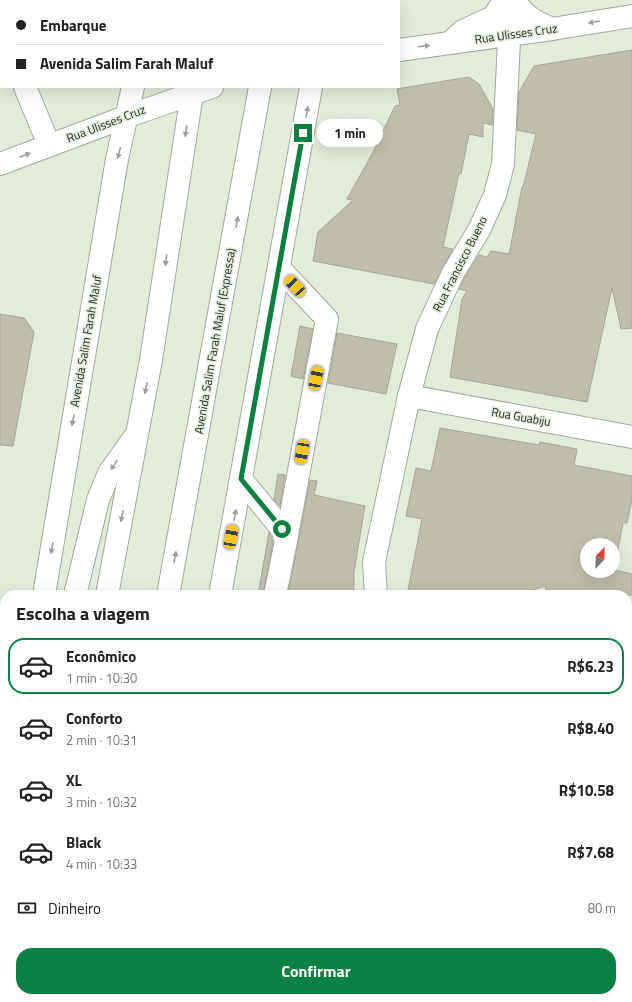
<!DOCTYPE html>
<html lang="pt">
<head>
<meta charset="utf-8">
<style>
  body { margin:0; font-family:"Titillium Web",sans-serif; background:#f2f2f2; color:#222; height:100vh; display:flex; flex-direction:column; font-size:15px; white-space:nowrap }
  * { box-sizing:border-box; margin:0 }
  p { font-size:13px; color:#767676 }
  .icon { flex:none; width:22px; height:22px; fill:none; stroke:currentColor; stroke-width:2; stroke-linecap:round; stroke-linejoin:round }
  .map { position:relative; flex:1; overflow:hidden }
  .sheet { position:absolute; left:0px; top:590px; width:632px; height:412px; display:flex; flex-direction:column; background:#fff; border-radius:16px 16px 0 0; box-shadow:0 4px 16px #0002 }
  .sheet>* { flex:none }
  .guide { position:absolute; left:0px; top:0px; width:400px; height:88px; box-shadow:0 4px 16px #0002; display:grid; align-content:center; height:88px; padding:0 16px; background:#fff }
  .needle { width:26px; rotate:23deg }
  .tools { position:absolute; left:580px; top:538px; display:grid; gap:8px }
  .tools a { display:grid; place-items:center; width:40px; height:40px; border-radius:50%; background:#fff; box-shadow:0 4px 16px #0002; font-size:20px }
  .end { position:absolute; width:18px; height:18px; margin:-9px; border:5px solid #0b8043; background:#fff; box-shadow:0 0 0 2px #fff }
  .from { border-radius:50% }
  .bubble { position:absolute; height:28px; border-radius:14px; background:#fff; box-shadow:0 4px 16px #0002; font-size:13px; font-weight:700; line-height:28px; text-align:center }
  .car { position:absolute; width:12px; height:24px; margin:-12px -6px; border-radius:5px; box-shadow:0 0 3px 1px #0007; background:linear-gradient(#f5c518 24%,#345 0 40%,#f5c518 0 76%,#345 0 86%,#f5c518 0) }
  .guide b { display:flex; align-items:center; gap:14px; height:38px; font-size:15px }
  .guide b+b { border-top:1px solid #e0e0e0 }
  .guide i { width:10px; height:10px; background:#222 }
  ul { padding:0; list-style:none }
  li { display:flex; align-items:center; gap:12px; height:56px; margin:0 8px 6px; padding:0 8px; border:2px solid transparent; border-radius:16px }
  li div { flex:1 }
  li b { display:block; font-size:15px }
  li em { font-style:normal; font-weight:700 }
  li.on { border-color:#0b8043 }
  li>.icon { width:36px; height:36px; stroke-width:1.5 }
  h2 { padding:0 16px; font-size:18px; line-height:48px }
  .pay { display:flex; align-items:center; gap:10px; height:44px; padding:0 16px; font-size:15px }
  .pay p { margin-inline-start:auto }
  .button { display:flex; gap:8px; margin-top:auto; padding:8px 16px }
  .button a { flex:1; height:46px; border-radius:16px; background:#0b8043; color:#fff; font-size:16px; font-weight:700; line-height:46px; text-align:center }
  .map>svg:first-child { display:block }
</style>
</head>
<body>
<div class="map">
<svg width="632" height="1002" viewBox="0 0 632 1002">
  <rect width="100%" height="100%" fill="#e3ecdb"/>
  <!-- building -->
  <g fill="#bfbdab" stroke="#a7a594" fill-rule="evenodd">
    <path d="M 632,50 L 632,328 L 621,329 L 612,288 L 587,402 L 450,377 L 462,299 L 467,291 L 459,289 L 464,279 L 479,255 L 487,257 L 491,251 L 509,254 L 522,187 L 523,187 L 536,134 L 517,130 L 519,92 L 534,66 Z"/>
    <path d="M 469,77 L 479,84 L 493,109 L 492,125 L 483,123 L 483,137 L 469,134 L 461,174 L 459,173 L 443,247 L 453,249 L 434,284 L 313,261 L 318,232 L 353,200 L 347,199 L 373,152 L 395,106 L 400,105 L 397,89 Z"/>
    <path d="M 0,314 L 24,318 L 34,332 L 13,446 L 0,445 Z"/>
    <path d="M 300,326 L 313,329 L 303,379 L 291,376 Z"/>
    <path d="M 337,333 L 397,344 L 386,394 L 328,383 Z"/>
    <path d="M 440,428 L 539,445 L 540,442 L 577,449 L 574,465 L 632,476 L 632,500 L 627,523 L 623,523 L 614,570 L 632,574 L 632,595 L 548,595 L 545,586 L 518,595 L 407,595 L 422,519 L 406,516 L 416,468 L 431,471 ZM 587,545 L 613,545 L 613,571 L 587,571 Z"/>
    <path d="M 278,474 L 285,475 L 280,506 L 274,500 Z"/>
    <path d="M 310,480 L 317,481 L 314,495 L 365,506 L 354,572 L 354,595 L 288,595 Z"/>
    <path d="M 269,532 L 273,542 L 263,595 L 258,595 Z"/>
  </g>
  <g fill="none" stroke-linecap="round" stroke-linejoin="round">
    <!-- minor casing -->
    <g stroke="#a2aa9a" stroke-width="24">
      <g id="minor">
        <path d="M 515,0 C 523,16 536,22 552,29"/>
        <path d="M 81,1 L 81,0"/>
        <path d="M 453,40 L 463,31 L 493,17 L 505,0"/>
        <path d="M 399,50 L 552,29 L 632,16"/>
        <path d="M 25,87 L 49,145"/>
        <path d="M 0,164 L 128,116 L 212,87"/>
        <path d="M 279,268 L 327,319 L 286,541"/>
        <path d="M 409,396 L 632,437"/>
        <path d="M 241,479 L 282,529 L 286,541 L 275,595"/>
        <path d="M 376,595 L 374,562 L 409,396 L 427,329 L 453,273 L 479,230 L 495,195 L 503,164 L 511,0"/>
        <path d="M 627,939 L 632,940"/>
      </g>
    </g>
    <!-- highway casing -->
    <g stroke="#a2aa9a" stroke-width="24">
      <g id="highway">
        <path d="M 149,1 L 149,0"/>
        <path d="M 208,1 L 208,0"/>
        <path d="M 274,1 L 275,0"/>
        <path d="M 328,1 L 328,0"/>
        <path d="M 44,595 L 117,159 L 133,87"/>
        <path d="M 75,595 L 98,500 L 109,473 L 134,438"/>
        <path d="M 107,595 L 151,360 L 193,87"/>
        <path d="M 168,595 L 260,87"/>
        <path d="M 220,595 L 311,87"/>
        <path d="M 0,840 L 5,813"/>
        <path d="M 0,880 L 5,872"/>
        <path d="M 30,1002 L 31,997"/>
        <path d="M 93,1002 L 94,997"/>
        <path d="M 147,1002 L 148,997"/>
      </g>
    </g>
    <!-- minor -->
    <use href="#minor" stroke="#fff" stroke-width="22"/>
    <!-- highway -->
    <use href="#highway" stroke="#fff" stroke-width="22"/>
  </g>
  <!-- one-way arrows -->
  <defs><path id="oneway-solid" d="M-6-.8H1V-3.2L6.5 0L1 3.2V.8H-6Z"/></defs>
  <g fill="#9fa09e">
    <use href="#oneway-solid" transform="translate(594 22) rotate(170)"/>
    <use href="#oneway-solid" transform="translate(424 46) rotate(-7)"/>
    <use href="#oneway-solid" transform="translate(307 112) rotate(-80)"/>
    <use href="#oneway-solid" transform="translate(186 131) rotate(99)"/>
    <use href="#oneway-solid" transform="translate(119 153) rotate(104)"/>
    <use href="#oneway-solid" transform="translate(25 155) rotate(-21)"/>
    <use href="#oneway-solid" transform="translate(237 222) rotate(-80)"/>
    <use href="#oneway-solid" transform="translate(166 260) rotate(98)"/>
    <use href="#oneway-solid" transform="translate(146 388) rotate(101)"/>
    <use href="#oneway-solid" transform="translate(73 420) rotate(100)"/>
    <use href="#oneway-solid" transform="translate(114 465) rotate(123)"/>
    <use href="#oneway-solid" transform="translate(235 515) rotate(-80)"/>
    <use href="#oneway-solid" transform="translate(122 516) rotate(101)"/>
    <use href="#oneway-solid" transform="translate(52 548) rotate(100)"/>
    <use href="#oneway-solid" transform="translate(175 557) rotate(-80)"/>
  </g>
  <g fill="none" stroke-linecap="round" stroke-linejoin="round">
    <!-- route -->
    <path stroke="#0b8043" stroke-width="5" d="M 282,529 L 241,479 L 303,133"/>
  </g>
  <g text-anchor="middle" stroke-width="3" stroke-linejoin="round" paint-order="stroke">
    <!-- street labels -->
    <g font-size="12" fill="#2a2d27" stroke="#e3ecdb">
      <text transform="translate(516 34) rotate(-8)" y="4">Rua Ulisses Cruz</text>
      <text transform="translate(106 124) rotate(-21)" y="4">Rua Ulisses Cruz</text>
      <text transform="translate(460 264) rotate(-63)" y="4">Rua Francisco Bueno</text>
      <text transform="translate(86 341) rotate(-80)" y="4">Avenida Salim Farah Maluf</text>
      <text transform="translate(215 341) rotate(-80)" y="4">Avenida Salim Farah Maluf (Expressa)</text>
      <text transform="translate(521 417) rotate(10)" y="4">Rua Guabiju</text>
    </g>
  </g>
</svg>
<div class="tools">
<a><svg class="needle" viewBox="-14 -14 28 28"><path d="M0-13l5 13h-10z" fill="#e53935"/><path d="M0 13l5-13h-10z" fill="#767676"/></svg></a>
</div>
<i class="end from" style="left:282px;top:529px"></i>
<i class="end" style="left:303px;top:133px"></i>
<div class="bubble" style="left:317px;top:119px;width:66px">1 min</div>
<i class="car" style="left:295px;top:286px;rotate:317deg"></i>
<i class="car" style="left:316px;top:378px;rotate:11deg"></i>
<i class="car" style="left:302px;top:452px;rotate:190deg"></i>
<i class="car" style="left:231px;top:537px;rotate:10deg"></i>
<div class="guide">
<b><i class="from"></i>Embarque</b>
<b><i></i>Avenida Salim Farah Maluf</b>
</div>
<section class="sheet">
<h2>Escolha a viagem</h2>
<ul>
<li class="on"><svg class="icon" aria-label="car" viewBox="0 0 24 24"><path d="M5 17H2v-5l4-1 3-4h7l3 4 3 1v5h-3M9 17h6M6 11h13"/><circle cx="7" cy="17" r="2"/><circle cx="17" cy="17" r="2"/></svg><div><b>Econômico</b><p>1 min · 10:30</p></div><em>R$6.23</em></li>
<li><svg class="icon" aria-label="car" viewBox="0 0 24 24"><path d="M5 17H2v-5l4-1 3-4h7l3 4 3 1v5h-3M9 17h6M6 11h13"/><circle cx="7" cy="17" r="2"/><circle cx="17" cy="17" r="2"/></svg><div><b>Conforto</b><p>2 min · 10:31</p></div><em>R$8.40</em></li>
<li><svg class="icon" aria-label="car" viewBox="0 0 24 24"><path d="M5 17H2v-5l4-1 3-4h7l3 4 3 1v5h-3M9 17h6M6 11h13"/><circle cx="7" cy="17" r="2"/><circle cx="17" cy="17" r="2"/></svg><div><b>XL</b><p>3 min · 10:32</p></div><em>R$10.58</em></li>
<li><svg class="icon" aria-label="car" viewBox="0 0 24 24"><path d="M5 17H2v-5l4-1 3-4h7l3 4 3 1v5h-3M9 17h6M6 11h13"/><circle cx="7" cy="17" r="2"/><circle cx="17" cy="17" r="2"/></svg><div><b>Black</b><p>4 min · 10:33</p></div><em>R$7.68</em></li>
</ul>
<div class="pay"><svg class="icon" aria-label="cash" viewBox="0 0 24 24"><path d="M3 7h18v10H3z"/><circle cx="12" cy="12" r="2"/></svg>Dinheiro<p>80 m</p></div>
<div class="button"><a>Confirmar</a></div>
</section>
</div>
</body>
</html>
